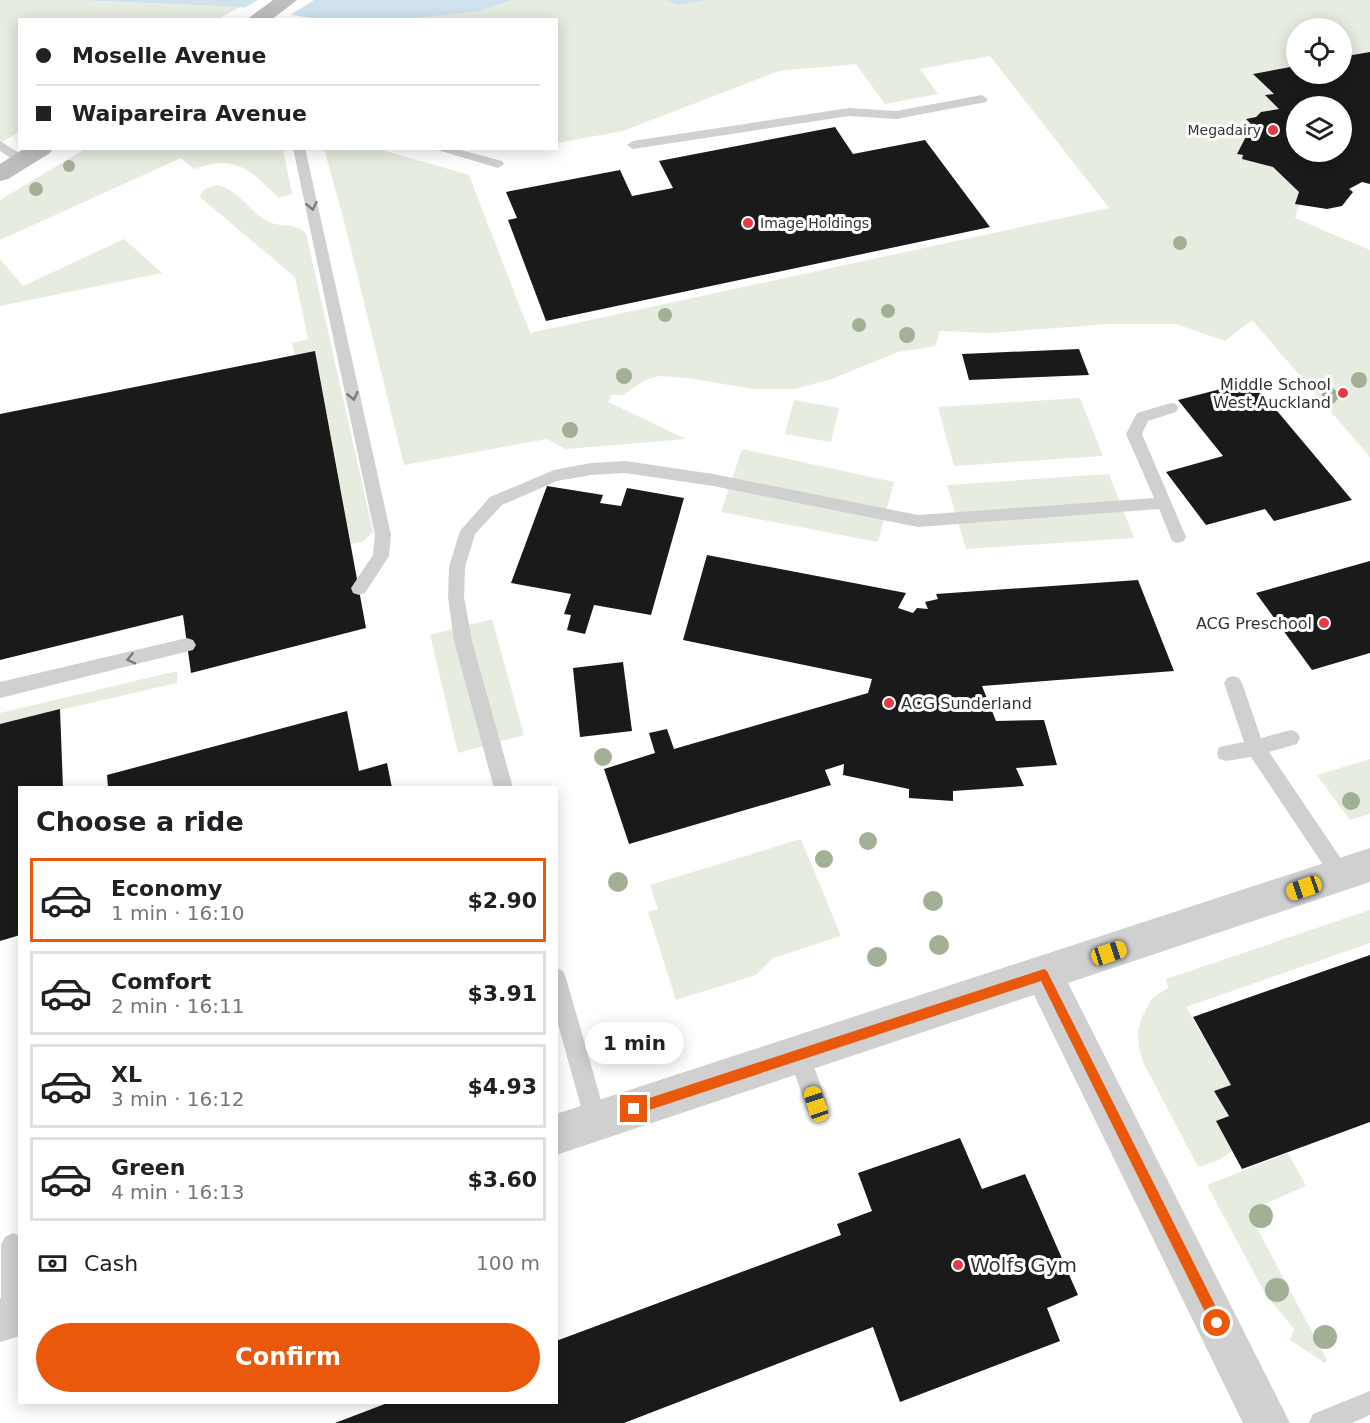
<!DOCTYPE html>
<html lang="en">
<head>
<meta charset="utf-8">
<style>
  body { margin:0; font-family:"DejaVu Sans",sans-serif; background:#f2f2f2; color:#202124; height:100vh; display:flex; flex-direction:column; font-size:22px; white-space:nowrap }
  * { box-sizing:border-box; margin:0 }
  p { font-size:20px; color:#757577 }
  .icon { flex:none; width:33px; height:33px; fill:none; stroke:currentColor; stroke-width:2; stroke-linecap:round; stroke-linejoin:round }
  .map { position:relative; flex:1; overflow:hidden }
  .drawer { position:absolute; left:18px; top:786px; width:540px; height:618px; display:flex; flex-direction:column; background:#fff; border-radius:0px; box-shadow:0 3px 15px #0003 }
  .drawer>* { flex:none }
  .guide { position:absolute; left:18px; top:18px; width:540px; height:132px; border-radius:0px; box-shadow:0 3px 15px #0003; display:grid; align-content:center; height:132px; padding:0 18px; background:#fff }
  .tools { position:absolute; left:1286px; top:18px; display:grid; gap:12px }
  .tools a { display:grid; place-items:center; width:66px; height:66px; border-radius:50%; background:#fff; box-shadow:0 3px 15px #0003; font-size:30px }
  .end { position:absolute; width:27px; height:27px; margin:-14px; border:8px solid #ea580c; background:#fff; box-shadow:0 0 0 3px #fff }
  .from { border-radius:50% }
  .bubble { position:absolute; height:42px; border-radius:21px; background:#fff; box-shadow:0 3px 15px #0003; font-size:20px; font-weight:700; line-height:42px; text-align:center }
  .car { position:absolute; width:18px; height:36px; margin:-18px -9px; border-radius:8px; box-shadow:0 0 4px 2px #0007; background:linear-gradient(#f5c518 24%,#345 0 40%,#f5c518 0 76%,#345 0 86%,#f5c518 0) }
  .guide b { display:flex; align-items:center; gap:21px; height:57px; font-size:22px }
  .guide b+b { border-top:2px solid #e0e0e0 }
  .guide i { width:15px; height:15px; background:#202124 }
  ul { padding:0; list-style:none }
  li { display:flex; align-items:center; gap:18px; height:84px; margin:0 12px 9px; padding:0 6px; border:3px solid #e0e0e0; border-radius:0px }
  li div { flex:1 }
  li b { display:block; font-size:22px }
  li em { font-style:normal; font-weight:700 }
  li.active { border-color:#ea580c }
  li>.icon { width:54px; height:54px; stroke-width:1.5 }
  h2 { padding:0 18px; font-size:27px; line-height:72px }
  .pay { display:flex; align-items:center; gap:15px; height:66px; padding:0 18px; font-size:22px }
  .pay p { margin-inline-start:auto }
  .cta { display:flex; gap:12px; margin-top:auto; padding:12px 18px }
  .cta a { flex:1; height:69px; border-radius:36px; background:#ea580c; color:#fff; font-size:24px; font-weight:700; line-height:69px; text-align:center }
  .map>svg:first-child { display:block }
</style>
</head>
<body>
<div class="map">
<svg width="1370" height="1423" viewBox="0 0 1370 1423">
  <rect width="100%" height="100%" fill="#fff"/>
  <!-- green -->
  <g fill="#e6ecdf">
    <path d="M 0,0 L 74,0 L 240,7 L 218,19 L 20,20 L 19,132 L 0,143 Z"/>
    <path d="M 512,0 L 1370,0 L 1370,52 L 1341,57 L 1341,28 L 1296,28 L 1296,66 L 1254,74 L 1274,94 L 1266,96 L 1279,109 C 1265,112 1259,116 1247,119 L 1252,125 L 1238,154 L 1243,155 L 1242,159 L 1273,167 L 1299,192 L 1296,204 L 1299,205 L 1295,218 L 1370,250 L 1370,457 L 1252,320 L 1225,341 L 1176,324 L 1109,324 L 990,333 L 940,331 L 935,346 L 898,352 L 829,380 L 794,389 L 753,389 L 687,378 L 658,376 L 645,380 L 623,395 L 612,395 L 608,402 L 686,439 L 566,449 L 547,439 L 404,465 L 343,217 L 324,149 L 379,149 L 469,175 L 530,333 L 1109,208 L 990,56 L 920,69 L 938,94 L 885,104 L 856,64 L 779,71 L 623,131 L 557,143 L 556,20 L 396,19 L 480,11 Z"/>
    <path d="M 85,149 L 283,149 L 292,194 L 279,198 C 250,171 237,153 194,169 L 181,158 L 0,240 L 0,200 Z"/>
    <path d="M 218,185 C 238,190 249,211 267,221 C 279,228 296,222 306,233 L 373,532 L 364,541 L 351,544 L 315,351 L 295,355 L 292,343 L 308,339 L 295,277 L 200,197 C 202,188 210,187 218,185 Z"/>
    <path d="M 124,239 L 162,273 L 0,306 L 0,259 L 23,286 Z"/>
    <path d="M 1080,398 L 1103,456 L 954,466 L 938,407 Z"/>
    <path d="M 794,400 L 839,408 L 831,442 L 785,434 Z"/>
    <path d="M 742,449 L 894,482 L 878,542 L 721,512 Z"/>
    <path d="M 1109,474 L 1134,538 L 966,549 L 947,485 Z"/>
    <path d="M 492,619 L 524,735 L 458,753 L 430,635 Z"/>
    <path d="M 177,671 L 177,683 L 0,724 L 0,713 Z"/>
    <path d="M 1370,759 L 1370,814 L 1350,820 L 1317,775 Z"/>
    <path d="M 801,839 L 841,936 L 773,958 L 756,975 L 676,1000 L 648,912 L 658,909 L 650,885 Z"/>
    <path d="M 1370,910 L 1370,943 L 1186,1007 L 1231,1085 L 1214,1091 L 1229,1116 L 1216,1122 L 1232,1151 L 1219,1160 L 1198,1167 L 1142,1060 L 1139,1046 L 1138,1031 L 1141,1019 L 1152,998 L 1168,988 L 1166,979 Z"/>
    <path d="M 1288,1153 L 1306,1186 L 1248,1211 L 1327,1360 L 1325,1363 L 1290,1340 L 1294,1329 L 1266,1295 L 1207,1185 Z"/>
  </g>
  <!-- water -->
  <path fill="#cfe2ee" d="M 74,0 L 512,0 L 480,11 L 396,20 L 318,19 L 240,7 Z"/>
  <!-- pier -->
  <path fill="#fff" d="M 258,0 L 314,0 L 287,17 L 241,10 Z"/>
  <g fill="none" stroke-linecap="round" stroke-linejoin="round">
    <!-- stream -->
    <path fill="#cfe2ee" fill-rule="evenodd" d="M 665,0 L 704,0 L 678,5 Z"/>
  </g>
  <!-- building -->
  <g fill="#1a1a1a" fill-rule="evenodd">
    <path d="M 1370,52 L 1370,184 L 1362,182 L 1349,189 L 1353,192 L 1342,206 L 1327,209 L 1295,204 L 1299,192 L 1273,167 L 1242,159 L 1243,155 L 1237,154 L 1252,125 L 1246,119 L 1256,117 L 1261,112 L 1279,109 L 1265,95 L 1274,94 L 1253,74 L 1296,66 L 1296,74 L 1341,74 L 1341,57 ZM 1296,106 L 1341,106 L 1341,152 L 1296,152 Z"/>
    <path d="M 835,127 L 853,154 L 925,140 L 990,227 L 546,321 L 508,220 L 517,218 L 506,192 L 620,170 L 632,196 L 673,188 L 659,161 Z"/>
    <path d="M 1079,349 L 1089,375 L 969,380 L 962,354 Z"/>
    <path d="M 315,351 L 366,628 L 191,673 L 183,615 L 0,660 L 0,414 Z"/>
    <path d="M 1252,381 L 1352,500 L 1274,521 L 1265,509 L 1206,525 L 1166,472 L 1223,456 L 1178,400 Z"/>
    <path d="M 547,486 L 603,495 L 600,503 L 621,506 L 627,488 L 684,498 L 651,615 L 594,605 L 585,634 L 567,630 L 571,615 L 564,614 L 571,594 L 511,583 Z"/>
    <path d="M 707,555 L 906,593 L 898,608 L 913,613 L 917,608 L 928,609 L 925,602 L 938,599 L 936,594 L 1138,580 L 1174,671 L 982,686 L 996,721 L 1044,720 L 1057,765 L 1016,768 L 1024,786 L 953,791 L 953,801 L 909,798 L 909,789 L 843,775 L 844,764 L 825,770 L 831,785 L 629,844 L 604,769 L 655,753 L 649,733 L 667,729 L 674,749 L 868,693 L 872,679 L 683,640 Z"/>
    <path d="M 1370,561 L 1370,653 L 1312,670 L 1256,593 Z"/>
    <path d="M 623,662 L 632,731 L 580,737 L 573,668 Z"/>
    <path d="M 60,709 L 63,788 L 20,788 L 20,935 L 0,941 L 0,724 Z"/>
    <path d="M 347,711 L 359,771 L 387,763 L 392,788 L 108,788 L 107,775 Z"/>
    <path d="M 1370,955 L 1370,1122 L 1242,1169 L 1216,1121 L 1229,1116 L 1214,1091 L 1231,1085 L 1193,1017 Z"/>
    <path d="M 960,1138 L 982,1189 L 1025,1174 L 1078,1295 L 1047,1308 L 1060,1341 L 900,1402 L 873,1327 L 624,1423 L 335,1423 L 390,1402 L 556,1402 L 556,1341 L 841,1235 L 837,1224 L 872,1211 L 858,1173 Z"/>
  </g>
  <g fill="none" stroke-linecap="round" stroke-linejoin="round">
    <!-- service -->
    <g fill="#d0d0d0" fill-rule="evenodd">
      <path d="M 982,95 L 988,99 L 986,102 L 896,119 L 849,116 L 633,149 L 627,145 L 633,141 L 849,108 L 896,111 Z"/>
      <path d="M 0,141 L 26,157 L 28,160 L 26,163 L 18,163 L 0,151 Z"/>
      <path d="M 293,148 L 305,148 L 391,535 L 389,556 L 365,593 L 359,595 L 353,593 L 351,588 L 373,555 L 375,535 Z"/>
      <path d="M 431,148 L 453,148 L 502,161 L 504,164 L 498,168 Z"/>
      <path d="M 1171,403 L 1176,404 L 1178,408 L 1176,412 L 1148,421 L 1142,434 L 1186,537 L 1184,541 L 1178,543 L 1172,541 L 1159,509 L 918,527 L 713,486 L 625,473 L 591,475 L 557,481 L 502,505 L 475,534 L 465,567 L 464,597 L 472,641 L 513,788 L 494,788 L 454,641 L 448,597 L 449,567 L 460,531 L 490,497 L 554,470 L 591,463 L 625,461 L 713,474 L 918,515 L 1154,498 L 1126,434 L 1137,413 Z"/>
      <path d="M 187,638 L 193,640 L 196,645 L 193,650 L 0,698 L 0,682 Z"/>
      <path d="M 1233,676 L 1239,678 L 1242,683 L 1261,738 L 1291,730 L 1297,732 L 1300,738 L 1297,744 L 1269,752 L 1348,869 L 1351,875 L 1348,881 L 1341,884 L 1334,881 L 1251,757 L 1226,761 L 1219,759 L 1217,753 L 1219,747 L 1244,742 L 1224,683 L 1227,678 Z"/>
      <path d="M 556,968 L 563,971 L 566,978 L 607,1121 L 604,1129 L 596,1132 L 588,1129 L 585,1121 L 556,1017 Z"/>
      <path d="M 799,1043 L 807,1046 L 827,1104 L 824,1112 L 816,1115 L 808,1112 L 788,1054 L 791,1046 Z"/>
      <path d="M 13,1233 L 20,1236 L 20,1325 L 13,1328 L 5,1324 L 1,1316 L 1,1245 L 5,1237 Z"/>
      <path d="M 1370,1391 L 1370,1415 L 1352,1423 L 1309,1423 L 1313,1414 Z"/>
    </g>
    <!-- minor -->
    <g fill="#d0d0d0" fill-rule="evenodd">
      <path d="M 1370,848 L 1370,882 L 1068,983 L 1290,1423 L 1243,1423 L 1034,995 L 556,1155 L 556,1114 Z"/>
      <path d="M 20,1292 L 20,1336 L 0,1342 L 0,1298 Z"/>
    </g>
    <!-- secondary -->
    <g fill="#bdbdbd" fill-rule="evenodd">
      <path d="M 273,0 L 297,0 L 271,20 L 246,20 Z"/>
      <path d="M 25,148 L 53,148 L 50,153 L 8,179 L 0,181 L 0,164 Z"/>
    </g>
  </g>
  <!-- trees -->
  <g fill="#a2b095">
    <circle cx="69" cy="166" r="6"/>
    <circle cx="36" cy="189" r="7"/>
    <circle cx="1180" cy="243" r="7"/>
    <circle cx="888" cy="311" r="7"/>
    <circle cx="665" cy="315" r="7"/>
    <circle cx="859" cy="325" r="7"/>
    <circle cx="907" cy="335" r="8"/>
    <circle cx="624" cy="376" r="8"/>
    <circle cx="1359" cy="380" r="8"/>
    <circle cx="1330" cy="396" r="8"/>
    <circle cx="570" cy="430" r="8"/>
    <circle cx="603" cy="757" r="9"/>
    <circle cx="1351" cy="801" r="9"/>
    <circle cx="868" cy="841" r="9"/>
    <circle cx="824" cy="859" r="9"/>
    <circle cx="618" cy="882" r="10"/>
    <circle cx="933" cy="901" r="10"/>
    <circle cx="939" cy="945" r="10"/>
    <circle cx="877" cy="957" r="10"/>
    <circle cx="1261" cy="1216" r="12"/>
    <circle cx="1277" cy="1290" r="12"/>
    <circle cx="1325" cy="1337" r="12"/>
  </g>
  <!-- one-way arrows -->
  <defs><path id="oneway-chevron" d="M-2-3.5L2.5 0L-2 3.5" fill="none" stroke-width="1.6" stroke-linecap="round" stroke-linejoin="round" transform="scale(1.5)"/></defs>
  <g stroke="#7a7a7a">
    <use href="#oneway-chevron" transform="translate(312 206) rotate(78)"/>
    <use href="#oneway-chevron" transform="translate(353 396) rotate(78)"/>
    <use href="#oneway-chevron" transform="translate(131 659) rotate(166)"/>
  </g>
  <!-- route -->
  <path fill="#ea580c" d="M 1044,969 L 1047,971 L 1222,1319 L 1224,1323 L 1222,1328 L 1217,1330 L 1213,1328 L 1041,981 L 634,1115 L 629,1109 L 634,1103 Z"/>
  <!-- markers -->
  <g fill="#e63946" stroke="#fff" stroke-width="2">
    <circle cx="1273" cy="130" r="6"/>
    <circle cx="748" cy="223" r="6"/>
    <circle cx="1343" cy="393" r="6"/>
    <circle cx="1324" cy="623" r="6"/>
    <circle cx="889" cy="703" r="6"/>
    <circle cx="958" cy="1265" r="6"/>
  </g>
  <g text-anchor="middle" stroke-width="6" stroke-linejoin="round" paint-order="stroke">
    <!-- far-poi labels -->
    <g font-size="14" fill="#333" stroke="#fff" text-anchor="end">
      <text x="1261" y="135">Megadairy</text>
      <text x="760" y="228" text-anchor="start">Image Holdings</text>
    </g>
    <!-- poi labels -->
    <g font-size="16" fill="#333" stroke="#fff" text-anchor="end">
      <text x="1331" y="390">Middle School<tspan x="1331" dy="18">West Auckland</tspan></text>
      <text x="1312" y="629">ACG Preschool</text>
      <text x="901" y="709" text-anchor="start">ACG Sunderland</text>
    </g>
    <!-- near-poi labels -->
    <g font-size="20" fill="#333" stroke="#fff" text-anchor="start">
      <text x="970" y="1272">Wolfs Gym</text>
    </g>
  </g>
</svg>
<div class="tools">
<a><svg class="icon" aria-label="locate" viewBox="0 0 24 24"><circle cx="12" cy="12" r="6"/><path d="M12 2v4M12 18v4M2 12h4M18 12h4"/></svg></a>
<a><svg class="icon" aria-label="layers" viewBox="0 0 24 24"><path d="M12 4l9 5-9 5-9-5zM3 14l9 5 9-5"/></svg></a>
</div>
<i class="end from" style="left:1217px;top:1323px"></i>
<i class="end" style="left:634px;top:1109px"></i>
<div class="bubble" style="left:585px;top:1022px;width:99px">1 min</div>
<i class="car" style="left:1304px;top:888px;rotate:251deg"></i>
<i class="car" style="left:1109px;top:953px;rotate:72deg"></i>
<i class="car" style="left:816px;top:1104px;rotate:341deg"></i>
<div class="guide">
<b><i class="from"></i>Moselle Avenue</b>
<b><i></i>Waipareira Avenue</b>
</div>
<section class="drawer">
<h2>Choose a ride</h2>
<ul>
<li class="active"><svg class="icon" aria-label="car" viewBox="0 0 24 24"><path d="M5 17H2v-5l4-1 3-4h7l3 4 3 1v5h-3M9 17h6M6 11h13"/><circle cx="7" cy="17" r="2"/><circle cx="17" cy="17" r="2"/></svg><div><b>Economy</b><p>1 min · 16:10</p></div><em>$2.90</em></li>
<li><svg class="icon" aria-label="car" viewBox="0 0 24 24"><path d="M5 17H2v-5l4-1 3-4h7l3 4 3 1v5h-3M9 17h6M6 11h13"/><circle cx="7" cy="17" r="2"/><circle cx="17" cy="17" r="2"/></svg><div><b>Comfort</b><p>2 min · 16:11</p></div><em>$3.91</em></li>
<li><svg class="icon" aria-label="car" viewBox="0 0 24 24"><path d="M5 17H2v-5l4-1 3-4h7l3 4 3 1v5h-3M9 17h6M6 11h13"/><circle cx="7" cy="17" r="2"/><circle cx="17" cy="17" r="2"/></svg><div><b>XL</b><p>3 min · 16:12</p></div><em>$4.93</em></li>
<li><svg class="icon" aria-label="car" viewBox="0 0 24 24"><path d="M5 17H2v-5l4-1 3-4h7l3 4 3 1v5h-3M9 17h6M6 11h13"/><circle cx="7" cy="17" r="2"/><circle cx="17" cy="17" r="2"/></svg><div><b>Green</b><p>4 min · 16:13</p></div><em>$3.60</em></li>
</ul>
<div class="pay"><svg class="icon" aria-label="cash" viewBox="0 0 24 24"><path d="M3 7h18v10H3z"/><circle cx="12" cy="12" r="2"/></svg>Cash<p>100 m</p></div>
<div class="cta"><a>Confirm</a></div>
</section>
</div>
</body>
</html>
